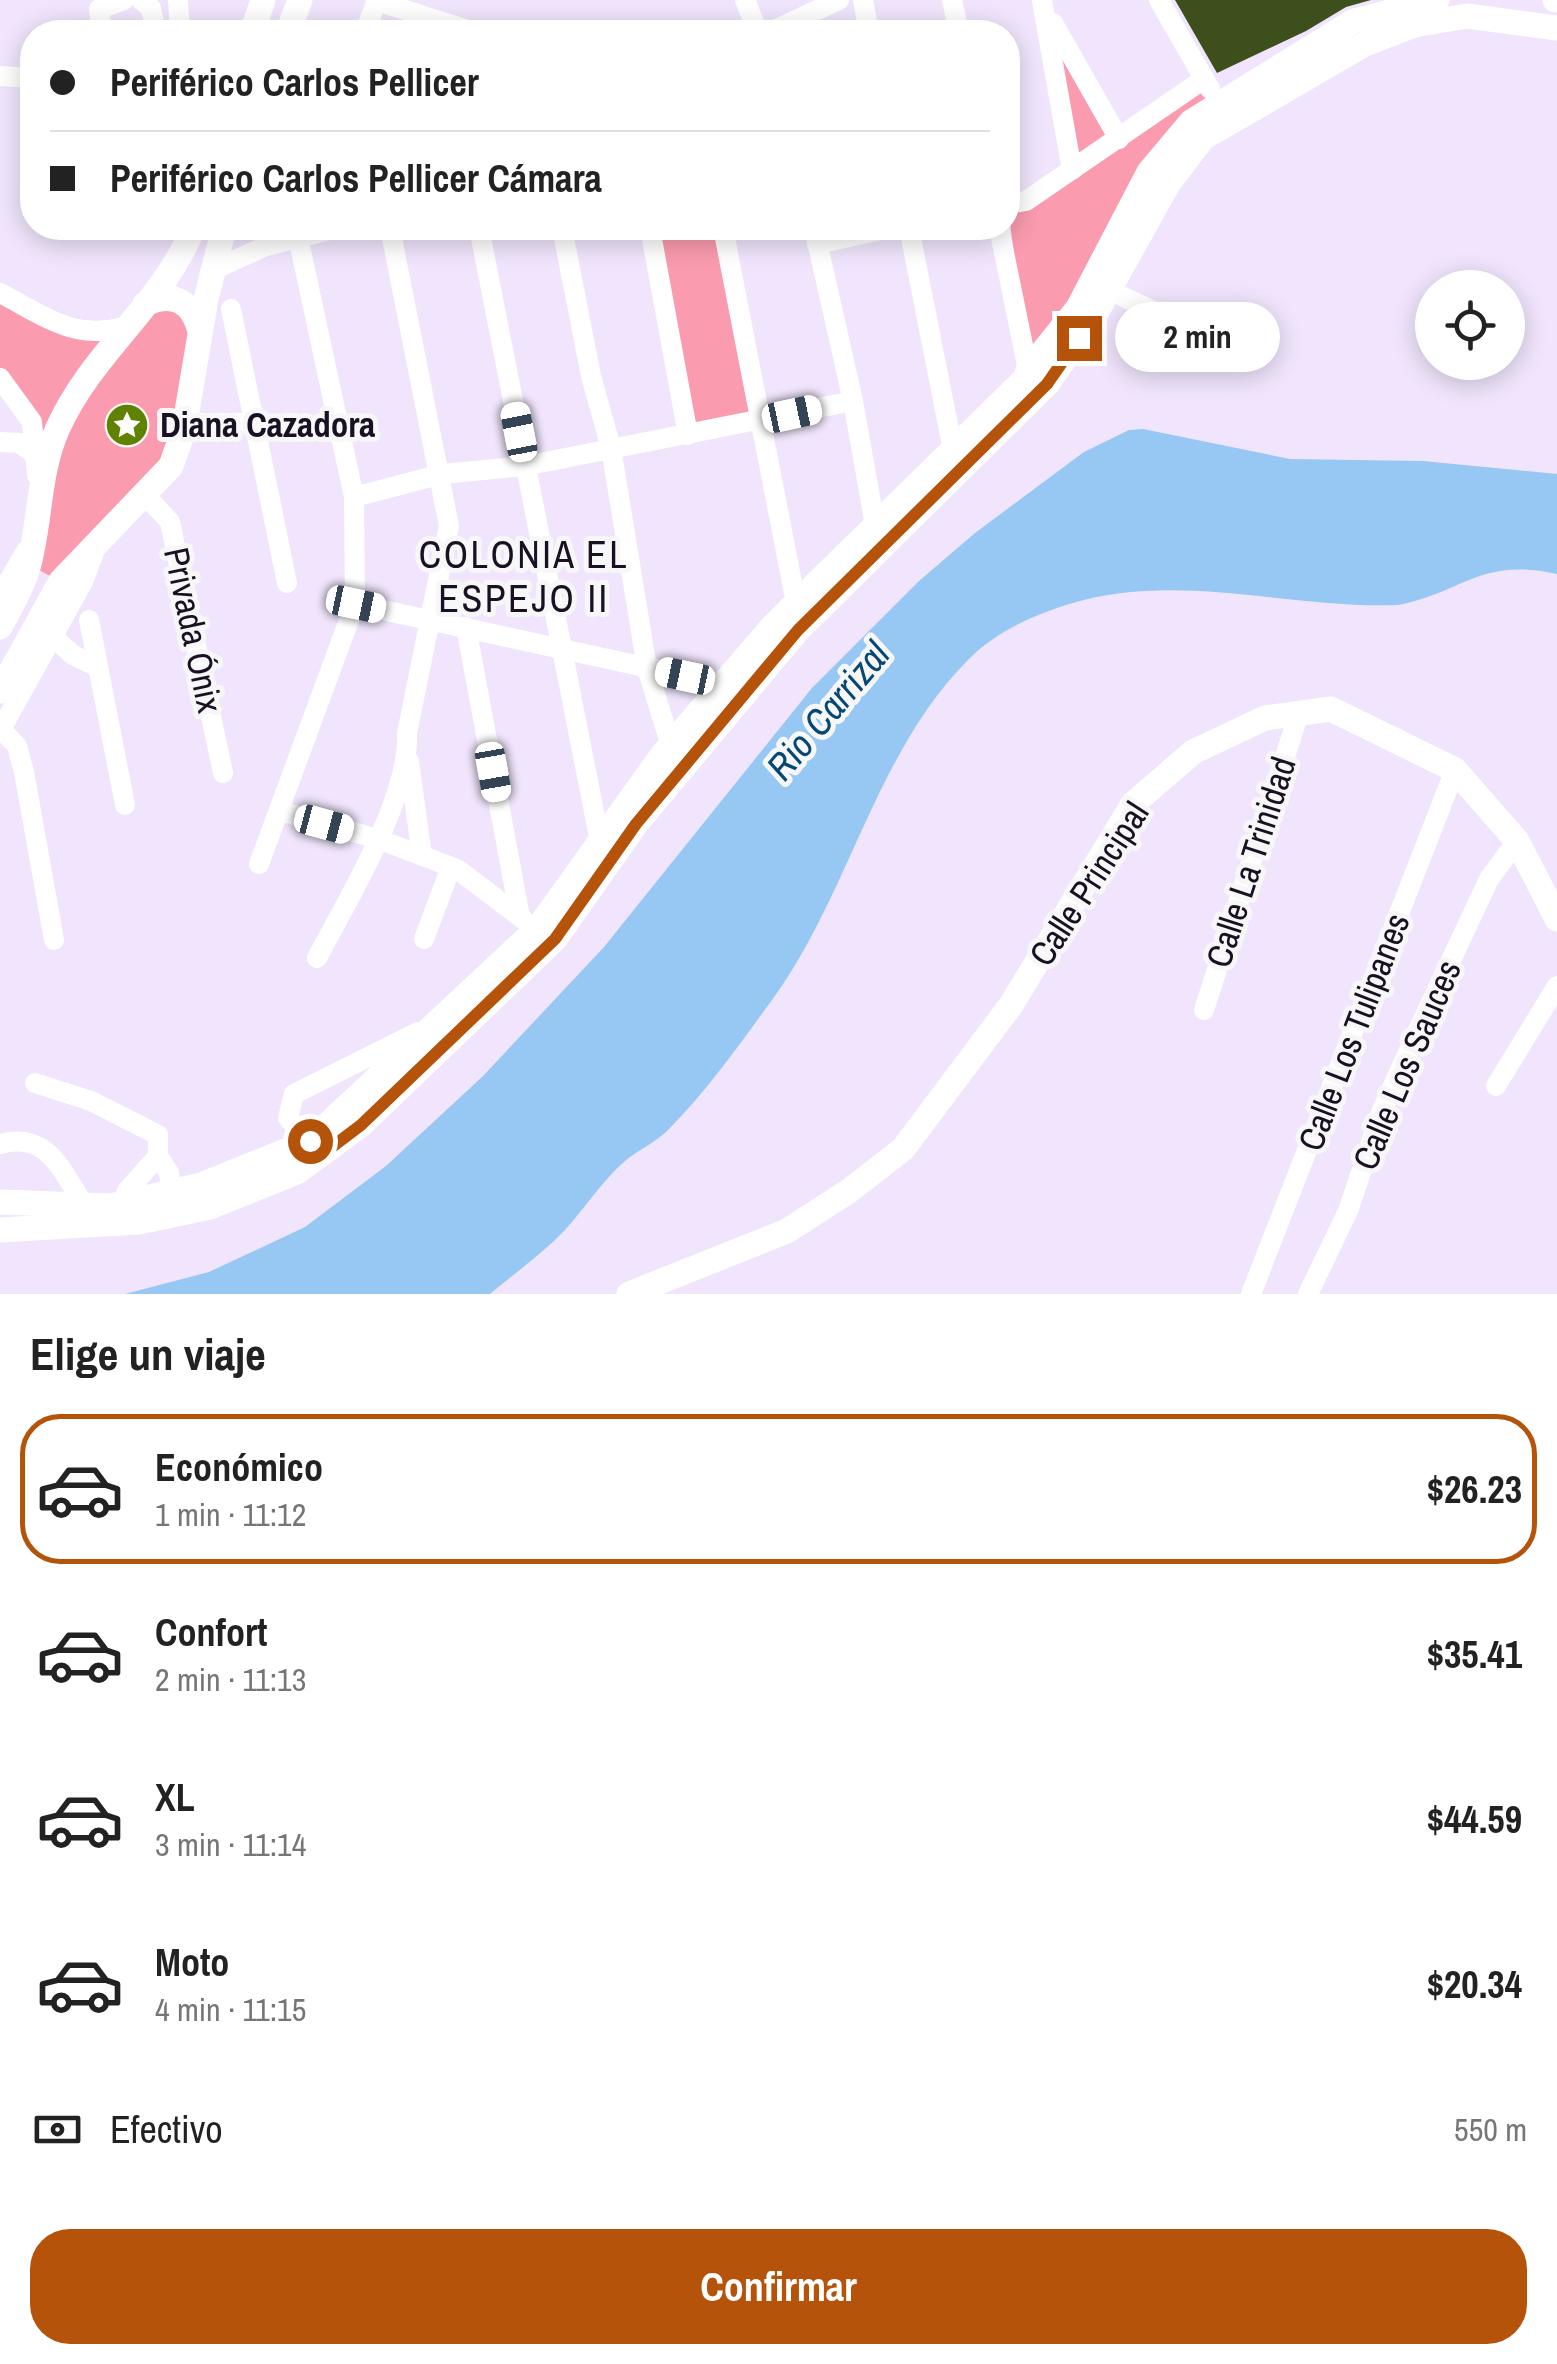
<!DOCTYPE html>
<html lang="es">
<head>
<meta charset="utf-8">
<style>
  body { margin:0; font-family:"Archivo Narrow",sans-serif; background:#f2f2f2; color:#222; height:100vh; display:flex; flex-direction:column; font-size:38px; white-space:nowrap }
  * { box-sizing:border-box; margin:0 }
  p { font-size:32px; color:#767676 }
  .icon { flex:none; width:55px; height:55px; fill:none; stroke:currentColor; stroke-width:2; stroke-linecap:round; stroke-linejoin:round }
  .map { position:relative; height:1294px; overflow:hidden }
  .details { display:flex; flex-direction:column; background:#fff; flex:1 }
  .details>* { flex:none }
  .top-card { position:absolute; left:20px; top:20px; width:1000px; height:220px; border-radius:40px; box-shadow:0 5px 25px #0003; display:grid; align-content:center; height:220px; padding:0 30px; background:#fff }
  .buttons { position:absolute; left:1415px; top:270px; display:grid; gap:20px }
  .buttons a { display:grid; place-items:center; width:110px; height:110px; border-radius:50%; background:#fff; box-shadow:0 5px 25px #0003; font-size:50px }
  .end { position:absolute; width:45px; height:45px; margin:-22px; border:12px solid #b45309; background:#fff; box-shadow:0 0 0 5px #fff }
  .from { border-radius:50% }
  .bubble { position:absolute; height:70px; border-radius:35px; background:#fff; box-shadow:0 5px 25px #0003; font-size:32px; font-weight:700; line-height:70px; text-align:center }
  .car { position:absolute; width:30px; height:60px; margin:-30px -15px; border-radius:12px; box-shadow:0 0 8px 2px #0007; background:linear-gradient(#fff 24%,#345 0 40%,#fff 0 76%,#345 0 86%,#fff 0) }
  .top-card b { display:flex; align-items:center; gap:35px; height:95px; font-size:38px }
  .top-card b+b { border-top:2px solid #e0e0e0 }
  .top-card i { width:25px; height:25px; background:#222 }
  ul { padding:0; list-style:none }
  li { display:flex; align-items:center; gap:30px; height:150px; margin:0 20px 15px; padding:0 10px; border:5px solid transparent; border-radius:40px }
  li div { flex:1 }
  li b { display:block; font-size:38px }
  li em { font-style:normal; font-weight:700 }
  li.on { border-color:#b45309 }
  li>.icon { width:90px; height:90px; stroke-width:1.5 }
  h2 { padding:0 30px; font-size:45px; line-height:120px }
  .pay { display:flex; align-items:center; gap:25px; height:110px; padding:0 30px; font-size:38px }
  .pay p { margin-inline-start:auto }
  .primary-button { display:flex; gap:20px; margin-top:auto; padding:20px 30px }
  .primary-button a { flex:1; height:115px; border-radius:40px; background:#b45309; color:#fff; font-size:40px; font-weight:700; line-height:115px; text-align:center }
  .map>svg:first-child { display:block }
</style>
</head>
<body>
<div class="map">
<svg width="1557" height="1294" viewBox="0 0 1557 1294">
  <rect width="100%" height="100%" fill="#f0e5fc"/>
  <!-- green -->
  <g fill="#fa9baf">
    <path d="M 1042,1 L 1119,138 L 1204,79 L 1218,103 L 1028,370 L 1008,204 L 1072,170 Z"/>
    <path d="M 649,228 L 723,228 L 761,421 L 688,435 Z"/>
    <path d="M 0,295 L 93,332 L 144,304 L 190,308 L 179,445 L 64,577 L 48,575 L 34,567 L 43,466 L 0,378 Z"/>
  </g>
  <!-- water -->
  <path fill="#97c7f3" d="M 1143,429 L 1290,459 L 1423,461 L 1557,474 L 1557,574 C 1480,557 1464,592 1398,605 C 1288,609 1175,570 1066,605 C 1031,616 994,633 968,660 C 875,753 849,895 772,1000 C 739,1045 707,1091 668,1130 C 655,1143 638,1150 625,1161 C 602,1181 585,1208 565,1230 C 543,1253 515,1273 490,1294 L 125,1294 L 209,1272 L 305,1227 L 386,1166 L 483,1076 L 604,947 L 812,688 L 919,581 L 975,533 L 1084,452 L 1129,430 Z"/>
  <!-- building -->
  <path fill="#3d501b" d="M 1175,0 L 1371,0 L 1346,7 L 1306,31 L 1217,73 Z"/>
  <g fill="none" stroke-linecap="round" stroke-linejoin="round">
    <!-- minor -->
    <g stroke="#fff" stroke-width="20">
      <path d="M 141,0 L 151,8 L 156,32"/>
      <path d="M 178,0 L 180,32"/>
      <path d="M 745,0 L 758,32"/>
      <path d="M 863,0 L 869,32"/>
      <path d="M 952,0 L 959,32"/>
      <path d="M 1159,0 L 1210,89"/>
      <path d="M 377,1 L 474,32"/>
      <path d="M 1042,1 L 1072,170"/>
      <path d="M 1053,23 L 1119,139"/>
      <path d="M 102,32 L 99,9 L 124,0"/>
      <path d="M 365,32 L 377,0"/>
      <path d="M 770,32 L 839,0"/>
      <path d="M 0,76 L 32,78"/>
      <path d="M 1008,204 L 1026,201 L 1204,79"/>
      <path d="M 479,228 L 599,837"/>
      <path d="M 562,228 L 591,376 L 611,448 L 647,668 L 671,746"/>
      <path d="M 650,228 L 688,435"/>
      <path d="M 723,228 L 796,603"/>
      <path d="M 814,228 L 853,401 L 875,525"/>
      <path d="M 909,228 L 953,450"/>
      <path d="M 999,228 L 1028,370"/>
      <path d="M 817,244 L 890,228"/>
      <path d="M 215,269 L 266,246 L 337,228"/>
      <path d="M 1109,290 L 1238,351"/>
      <path d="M 0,293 C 43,315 73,341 124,327"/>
      <path d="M 231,309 L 287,583"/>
      <path d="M 0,378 L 32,422 L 37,475"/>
      <path d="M 186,423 L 252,423"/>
      <path d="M 0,442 L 19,443 L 37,456"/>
      <path d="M 146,496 L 170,522 L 223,773"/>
      <path d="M 354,497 L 442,474 L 525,466 L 853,401"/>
      <path d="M 0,596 L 26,551"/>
      <path d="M 355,604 L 723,684"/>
      <path d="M 89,620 L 125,805"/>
      <path d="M 466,627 L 520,917"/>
      <path d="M 53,637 L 73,655 L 98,667"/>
      <path d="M 1,729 L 17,746 L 24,772 L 54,940"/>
      <path d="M 0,731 L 83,582 L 96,547"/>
      <path d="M 409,761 L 422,856"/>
      <path d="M 280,811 L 378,839 L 457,869 L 523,919"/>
      <path d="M 259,864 L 355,604 L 354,497 L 298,237 L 292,228"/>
      <path d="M 424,939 L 451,867"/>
      <path d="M 317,958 C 348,899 410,798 407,733 L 449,526 L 390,228"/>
      <path d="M 1204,1010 L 1299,713"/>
      <path d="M 35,1083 L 91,1101 L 158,1135 L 158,1156"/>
      <path d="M 1496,1086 L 1557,986"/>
      <path d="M 0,1144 C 48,1131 61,1170 84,1205"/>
      <path d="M 316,1150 L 288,1118 L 294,1094 L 418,1032"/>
      <path d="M 122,1203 L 127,1191 L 158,1156 L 169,1173 L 172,1192"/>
      <path d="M 1251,1294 L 1455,770"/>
      <path d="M 1308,1294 L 1348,1211 L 1382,1110 L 1416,1035 L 1489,879 L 1517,841"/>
    </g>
    <!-- major -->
    <g stroke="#fff" stroke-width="25">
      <path d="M 1555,0 L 1557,0"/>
      <path d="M 252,32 L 263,0"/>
      <path d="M 288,32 L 300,0"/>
      <path d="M 145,304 C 173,291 192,301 200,331"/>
      <path d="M 0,627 C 10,609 20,591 27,571 C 41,525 37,476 57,430 C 92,351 163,304 193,228"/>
      <path d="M 0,691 L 61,581 L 171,466 L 184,429 L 206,299 L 224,228"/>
      <path d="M 0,1202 L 111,1206 L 201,1185 L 310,1141 L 538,928 L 663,754 L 772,627 L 1026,378 L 1028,370 L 1078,308 L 1149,172 L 1191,122 L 1354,21 L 1437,0"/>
      <path d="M 0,1230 L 139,1222 L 210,1207 L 297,1172 L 361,1125 L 555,939 L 636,824 L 798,630 L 1047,384 L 1095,315 L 1168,184 L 1203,138 L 1365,44 L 1414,25 L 1467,16 L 1557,28"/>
      <path d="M 629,1294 L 787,1231 L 849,1191 L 903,1149 L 1011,1005 L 1133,804 L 1193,752 L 1265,718 L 1331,709 L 1455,770 L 1517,841 L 1557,919"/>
    </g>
  </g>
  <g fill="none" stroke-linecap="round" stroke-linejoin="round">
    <!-- route -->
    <path stroke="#b45309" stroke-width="12" d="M 310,1141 L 320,1156 L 361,1125 L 555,939 L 636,824 L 798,630 L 1047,384 L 1079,338"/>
  </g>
  <!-- icons -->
  <defs>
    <g id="sight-disc" transform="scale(2.25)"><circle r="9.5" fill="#5f8200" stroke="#f7f7f7"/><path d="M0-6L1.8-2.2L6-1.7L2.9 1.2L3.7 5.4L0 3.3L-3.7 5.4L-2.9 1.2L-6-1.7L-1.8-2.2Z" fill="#fff"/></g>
  </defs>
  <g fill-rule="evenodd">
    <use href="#sight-disc" x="127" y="425"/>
  </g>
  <g text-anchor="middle" stroke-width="10" stroke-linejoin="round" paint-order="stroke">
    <!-- poi labels -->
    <g font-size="35" font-weight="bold" fill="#1a1024" stroke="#f7f7f7" text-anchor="start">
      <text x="160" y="437">Diana Cazadora</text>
    </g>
    <!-- street labels -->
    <g font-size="35" fill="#1a1024" stroke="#f7f7f7">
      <text transform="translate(193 630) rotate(78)" y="12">Privada Ónix</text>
      <text transform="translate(1251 862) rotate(-72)" y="12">Calle La Trinidad</text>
      <text transform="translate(1089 884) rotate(-57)" y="12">Calle Principal</text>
      <text transform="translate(1354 1032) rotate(-69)" y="12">Calle Los Tulipanes</text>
      <text transform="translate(1407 1065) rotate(-67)" y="12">Calle Los Sauces</text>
    </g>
    <!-- neighbourhood labels -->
    <g font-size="38" letter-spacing="2.5" fill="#1a1024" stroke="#f7f7f7">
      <text x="524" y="568">COLONIA EL<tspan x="524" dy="44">ESPEJO II</tspan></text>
    </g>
    <!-- water labels -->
    <g font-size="38" font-style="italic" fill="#054876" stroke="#f7f7f7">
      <text transform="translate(828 711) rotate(-50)" y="13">Rio Carrizal</text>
    </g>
  </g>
</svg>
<div class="buttons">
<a><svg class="icon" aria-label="locate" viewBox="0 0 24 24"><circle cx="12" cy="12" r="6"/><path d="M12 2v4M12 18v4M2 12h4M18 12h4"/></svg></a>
</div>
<i class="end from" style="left:310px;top:1141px"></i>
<i class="end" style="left:1079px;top:338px"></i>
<div class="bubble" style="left:1115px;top:302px;width:165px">2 min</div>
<i class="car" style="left:792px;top:414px;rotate:78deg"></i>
<i class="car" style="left:519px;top:432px;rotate:349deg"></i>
<i class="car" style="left:356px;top:604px;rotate:102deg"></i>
<i class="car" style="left:685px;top:676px;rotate:282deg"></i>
<i class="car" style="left:493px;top:772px;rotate:170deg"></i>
<i class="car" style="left:324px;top:824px;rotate:105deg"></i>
<div class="top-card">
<b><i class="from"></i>Periférico Carlos Pellicer</b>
<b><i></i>Periférico Carlos Pellicer Cámara</b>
</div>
</div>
<section class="details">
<h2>Elige un viaje</h2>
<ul>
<li class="on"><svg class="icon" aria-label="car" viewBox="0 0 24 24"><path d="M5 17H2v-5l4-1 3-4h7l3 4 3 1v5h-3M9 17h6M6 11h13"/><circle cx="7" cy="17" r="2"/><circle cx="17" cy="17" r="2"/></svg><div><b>Económico</b><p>1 min · 11:12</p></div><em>$26.23</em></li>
<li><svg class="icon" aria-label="car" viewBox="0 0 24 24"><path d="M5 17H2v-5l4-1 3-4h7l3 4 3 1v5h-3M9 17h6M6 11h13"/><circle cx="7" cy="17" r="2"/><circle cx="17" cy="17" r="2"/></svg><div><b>Confort</b><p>2 min · 11:13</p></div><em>$35.41</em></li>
<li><svg class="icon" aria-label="car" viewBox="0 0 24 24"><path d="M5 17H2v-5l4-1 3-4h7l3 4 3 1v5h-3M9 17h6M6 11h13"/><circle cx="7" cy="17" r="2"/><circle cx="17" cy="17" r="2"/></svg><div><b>XL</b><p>3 min · 11:14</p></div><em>$44.59</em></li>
<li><svg class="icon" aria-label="car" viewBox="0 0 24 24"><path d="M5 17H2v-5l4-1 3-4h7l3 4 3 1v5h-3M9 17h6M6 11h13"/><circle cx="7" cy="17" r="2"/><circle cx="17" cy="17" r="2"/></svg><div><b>Moto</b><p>4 min · 11:15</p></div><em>$20.34</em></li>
</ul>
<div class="pay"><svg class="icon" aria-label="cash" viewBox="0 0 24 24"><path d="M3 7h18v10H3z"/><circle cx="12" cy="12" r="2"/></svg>Efectivo<p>550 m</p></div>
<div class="primary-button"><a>Confirmar</a></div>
</section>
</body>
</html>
